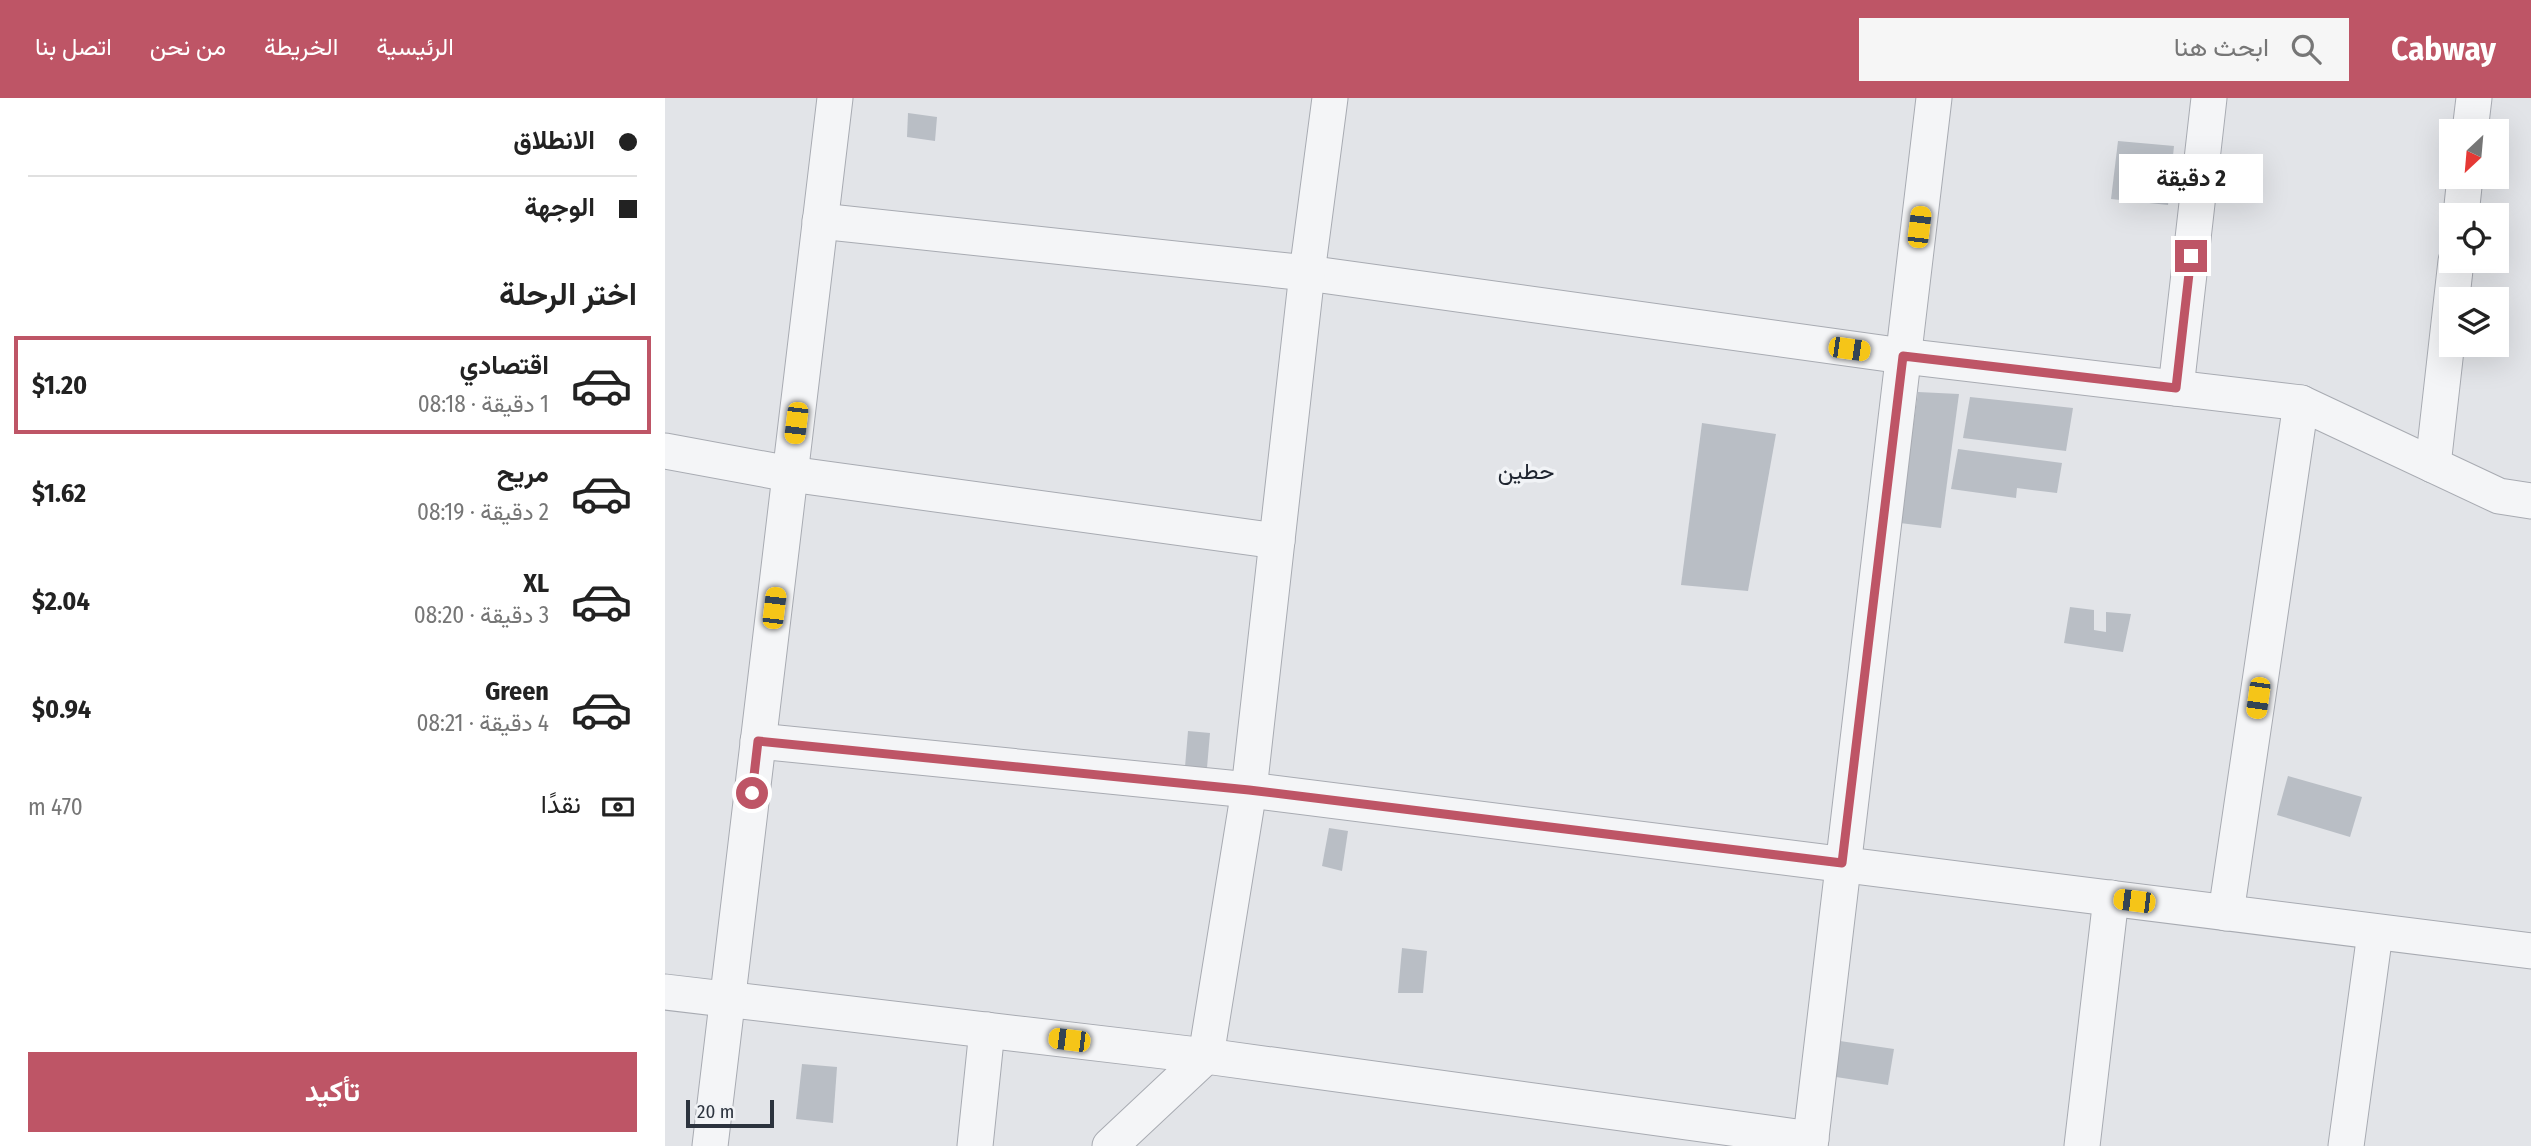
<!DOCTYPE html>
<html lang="ar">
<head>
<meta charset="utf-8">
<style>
  body { margin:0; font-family:"Fira Sans Condensed",Vazirmatn,sans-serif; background:#f6f6f6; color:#222; direction:rtl; height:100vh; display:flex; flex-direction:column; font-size:26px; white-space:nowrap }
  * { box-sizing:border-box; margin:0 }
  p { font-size:23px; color:#767676 }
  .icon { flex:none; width:38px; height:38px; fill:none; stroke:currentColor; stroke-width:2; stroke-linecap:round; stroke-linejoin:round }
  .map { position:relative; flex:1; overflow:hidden; direction:ltr }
  .side { display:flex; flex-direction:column; background:#fff; width:665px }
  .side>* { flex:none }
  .top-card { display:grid; align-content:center; height:154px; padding:0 28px; background:#fff }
  .needle { width:46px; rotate:206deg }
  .tools { position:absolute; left:1774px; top:21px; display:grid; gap:14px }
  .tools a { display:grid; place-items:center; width:70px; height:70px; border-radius:0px; background:#fff; box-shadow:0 7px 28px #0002; font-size:35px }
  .scale { position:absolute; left:21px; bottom:18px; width:88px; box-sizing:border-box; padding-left:7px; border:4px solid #2c333e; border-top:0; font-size:19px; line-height:24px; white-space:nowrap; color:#2c333e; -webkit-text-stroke:5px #f1f3f6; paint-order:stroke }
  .end { position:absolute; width:32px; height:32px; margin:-16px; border:9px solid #be5566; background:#fff; box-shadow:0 0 0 4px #fff }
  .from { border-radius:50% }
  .bubble { position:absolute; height:49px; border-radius:0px; background:#fff; box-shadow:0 7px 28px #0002; font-size:23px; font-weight:700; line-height:49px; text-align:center; direction:rtl }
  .car { position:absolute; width:21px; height:42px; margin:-21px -10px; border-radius:9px; box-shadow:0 0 5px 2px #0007; background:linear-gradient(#f5c518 24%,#345 0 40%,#f5c518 0 76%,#345 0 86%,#f5c518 0) }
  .top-card b { display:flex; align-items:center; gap:24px; height:66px; font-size:26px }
  .top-card b+b { border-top:2px solid #e0e0e0 }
  .top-card i { width:18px; height:18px; background:#222 }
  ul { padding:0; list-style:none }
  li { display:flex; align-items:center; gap:21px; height:98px; margin:0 14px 10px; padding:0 14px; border:4px solid transparent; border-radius:0px }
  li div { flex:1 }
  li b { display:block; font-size:26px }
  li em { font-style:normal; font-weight:700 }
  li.current { border-color:#be5566 }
  li>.icon { width:63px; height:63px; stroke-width:1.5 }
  h2 { padding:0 28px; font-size:32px; line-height:84px }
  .pay { display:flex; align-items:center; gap:18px; height:77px; padding:0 28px; font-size:26px }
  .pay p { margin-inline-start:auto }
  .primary-button { display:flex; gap:14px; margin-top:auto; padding:14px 28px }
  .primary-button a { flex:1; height:80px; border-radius:0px; background:#be5566; color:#fff; font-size:28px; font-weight:700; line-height:80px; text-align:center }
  header { display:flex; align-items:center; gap:42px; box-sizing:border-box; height:98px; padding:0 35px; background:#be5566; color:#fff }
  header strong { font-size:33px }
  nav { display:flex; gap:38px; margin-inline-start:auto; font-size:24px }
  .search { width:490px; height:63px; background:#f6f6f6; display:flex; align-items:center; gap:18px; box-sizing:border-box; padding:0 24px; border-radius:0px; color:#767676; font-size:26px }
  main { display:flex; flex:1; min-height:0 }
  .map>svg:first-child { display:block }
</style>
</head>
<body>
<header>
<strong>Cabway</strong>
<div class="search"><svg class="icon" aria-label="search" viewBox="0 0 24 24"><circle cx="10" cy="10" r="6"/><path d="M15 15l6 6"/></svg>ابحث هنا</div>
<nav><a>الرئيسية</a><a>الخريطة</a><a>من نحن</a><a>اتصل بنا</a></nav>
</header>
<main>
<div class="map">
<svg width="1866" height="1048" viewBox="0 0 1866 1048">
  <rect width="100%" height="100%" fill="#e2e4e8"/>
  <!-- building -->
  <g fill="#b9bec5">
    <path d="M 243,15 L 272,19 L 270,43 L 242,39 Z"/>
    <path d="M 1453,43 L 1509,48 L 1503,107 L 1446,101 Z"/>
    <path d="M 1253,294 L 1294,296 L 1276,430 L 1235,425 Z"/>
    <path d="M 1305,299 L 1408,310 L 1401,353 L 1298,340 Z"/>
    <path d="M 1037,325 L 1111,336 L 1083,493 L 1016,487 Z"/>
    <path d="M 1293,351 L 1397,365 L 1392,395 L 1352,390 L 1351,400 L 1286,391 Z"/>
    <path d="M 1405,509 L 1429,512 L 1429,532 L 1441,534 L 1441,514 L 1466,516 L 1458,554 L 1399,545 Z"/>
    <path d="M 523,633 L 545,635 L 542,670 L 520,669 Z"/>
    <path d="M 1623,678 L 1697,699 L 1685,739 L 1612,717 Z"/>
    <path d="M 664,730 L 683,733 L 677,773 L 657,768 Z"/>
    <path d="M 737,850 L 762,853 L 758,895 L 733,895 Z"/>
    <path d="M 1175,943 L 1229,951 L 1223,987 L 1171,979 Z"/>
    <path d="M 137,966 L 172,969 L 168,1025 L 131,1021 Z"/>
  </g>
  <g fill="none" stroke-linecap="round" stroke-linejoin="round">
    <!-- minor casing -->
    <g stroke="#a8abb2" stroke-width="37">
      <g id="minor">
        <path d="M 1805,33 L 1809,0"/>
        <path d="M 1796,117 L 1800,79"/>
        <path d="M 155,123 L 642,175 L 1238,258 L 1636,305 L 1834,398 L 1866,403"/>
        <path d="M 1511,290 L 1544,0"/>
        <path d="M 0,353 L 125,376 L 612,443"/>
        <path d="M 1768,367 L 1791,163"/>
        <path d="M 93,643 L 584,692 L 1866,853"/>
        <path d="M 1561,815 L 1636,305"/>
        <path d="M 0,894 L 541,958 L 1146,1041"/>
        <path d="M 45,1048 L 170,0"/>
        <path d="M 310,1048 L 322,932"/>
        <path d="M 445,1048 L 541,958 L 584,692 L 642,175 L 665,0"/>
        <path d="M 1145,1048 L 1269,0"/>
        <path d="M 1417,1048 L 1446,800"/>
        <path d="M 1681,1048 L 1710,835"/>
      </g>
    </g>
    <!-- minor -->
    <use href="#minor" stroke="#f4f5f7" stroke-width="35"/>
  </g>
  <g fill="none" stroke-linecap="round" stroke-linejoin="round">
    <!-- route -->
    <path stroke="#be5566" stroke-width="9" d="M 87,695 L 93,643 L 584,692 L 1177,765 L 1238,258 L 1511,290 L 1526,158"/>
  </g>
  <g text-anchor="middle" stroke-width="7" stroke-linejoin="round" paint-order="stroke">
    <!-- quarter labels -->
    <g font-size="23" fill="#1e242f" stroke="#f1f3f6">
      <text x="861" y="381">حطين</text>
    </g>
  </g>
</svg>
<div class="tools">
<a><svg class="needle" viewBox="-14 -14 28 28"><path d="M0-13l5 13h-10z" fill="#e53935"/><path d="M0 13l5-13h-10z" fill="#767676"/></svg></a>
<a><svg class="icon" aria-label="locate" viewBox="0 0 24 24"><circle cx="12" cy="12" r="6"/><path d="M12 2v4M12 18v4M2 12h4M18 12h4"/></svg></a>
<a><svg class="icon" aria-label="layers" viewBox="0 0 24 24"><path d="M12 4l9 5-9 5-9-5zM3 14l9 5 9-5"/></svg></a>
</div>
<div class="scale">20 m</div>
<i class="end from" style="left:87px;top:695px"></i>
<i class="end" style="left:1526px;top:158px"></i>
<div class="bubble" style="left:1454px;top:56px;width:144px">2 دقيقة</div>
<i class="car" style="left:1254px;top:129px;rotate:7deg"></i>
<i class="car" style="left:1184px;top:251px;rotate:98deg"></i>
<i class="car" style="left:131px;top:325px;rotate:187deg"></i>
<i class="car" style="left:109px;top:510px;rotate:7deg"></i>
<i class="car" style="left:1593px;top:600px;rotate:188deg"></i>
<i class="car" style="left:1469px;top:803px;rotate:277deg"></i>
<i class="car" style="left:404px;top:942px;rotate:277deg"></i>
</div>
<section class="side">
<div class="top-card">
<b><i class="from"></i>الانطلاق</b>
<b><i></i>الوجهة</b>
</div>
<h2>اختر الرحلة</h2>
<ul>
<li class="current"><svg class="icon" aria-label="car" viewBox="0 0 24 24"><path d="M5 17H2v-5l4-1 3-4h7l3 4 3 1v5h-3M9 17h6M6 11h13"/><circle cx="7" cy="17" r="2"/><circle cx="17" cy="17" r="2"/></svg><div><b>اقتصادي</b><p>1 دقيقة · 08:18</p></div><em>$1.20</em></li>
<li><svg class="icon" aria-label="car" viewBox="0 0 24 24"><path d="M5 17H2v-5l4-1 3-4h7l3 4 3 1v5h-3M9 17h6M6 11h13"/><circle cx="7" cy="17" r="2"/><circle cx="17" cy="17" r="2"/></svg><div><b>مريح</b><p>2 دقيقة · 08:19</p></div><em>$1.62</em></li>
<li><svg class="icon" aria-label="car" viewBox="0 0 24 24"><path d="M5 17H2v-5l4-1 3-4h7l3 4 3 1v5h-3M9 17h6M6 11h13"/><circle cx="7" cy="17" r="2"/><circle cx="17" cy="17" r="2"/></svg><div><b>XL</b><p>3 دقيقة · 08:20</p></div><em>$2.04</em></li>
<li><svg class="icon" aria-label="car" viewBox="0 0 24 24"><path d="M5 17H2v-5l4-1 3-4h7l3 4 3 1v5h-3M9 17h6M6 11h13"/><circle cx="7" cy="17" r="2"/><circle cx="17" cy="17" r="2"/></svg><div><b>Green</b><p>4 دقيقة · 08:21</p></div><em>$0.94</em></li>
</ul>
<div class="pay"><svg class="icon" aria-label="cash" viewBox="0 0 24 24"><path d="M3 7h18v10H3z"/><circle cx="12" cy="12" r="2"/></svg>نقدًا<p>470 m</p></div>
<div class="primary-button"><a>تأكيد</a></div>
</section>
</main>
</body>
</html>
